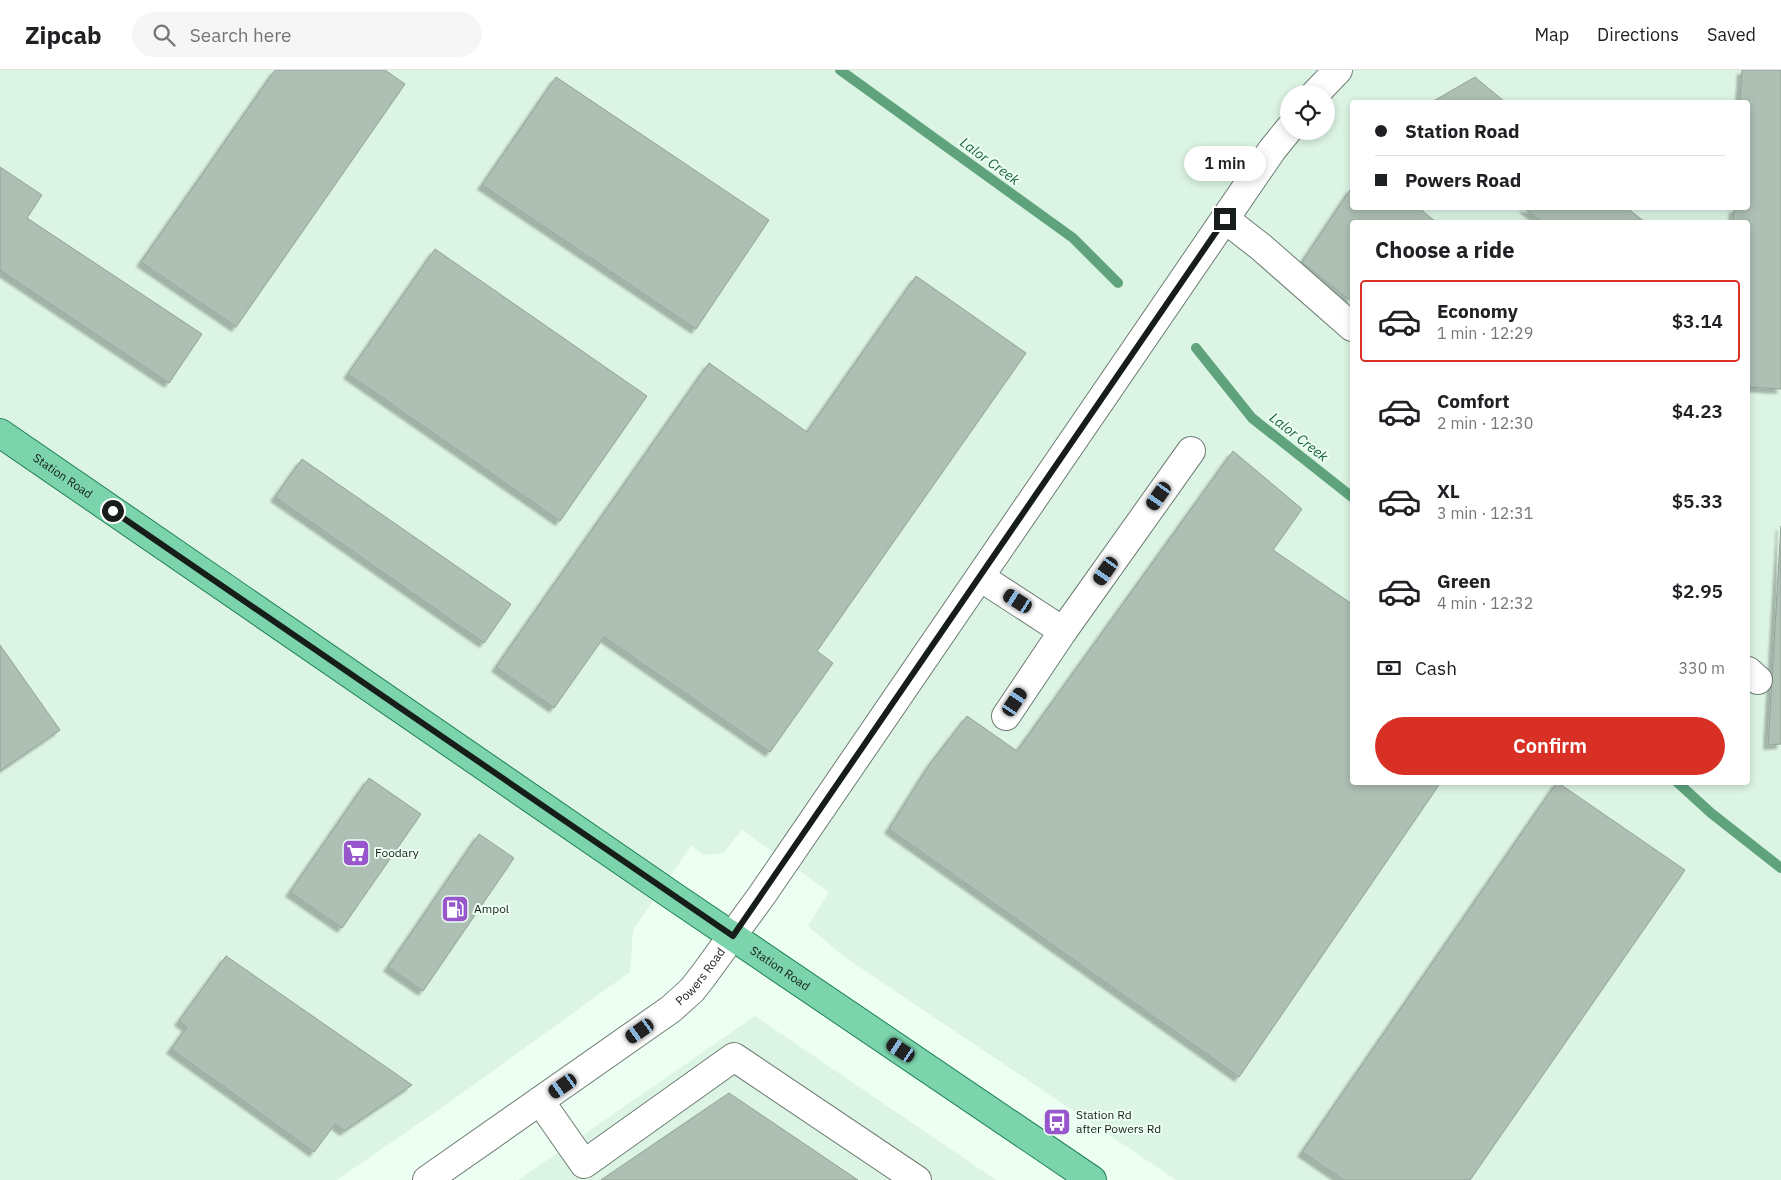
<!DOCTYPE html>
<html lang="en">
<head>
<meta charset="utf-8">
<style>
  body { margin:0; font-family:"IBM Plex Sans",sans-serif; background:#f6f6f6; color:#202124; height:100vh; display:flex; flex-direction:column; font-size:19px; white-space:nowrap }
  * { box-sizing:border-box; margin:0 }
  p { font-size:16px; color:#757577 }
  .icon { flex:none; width:28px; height:28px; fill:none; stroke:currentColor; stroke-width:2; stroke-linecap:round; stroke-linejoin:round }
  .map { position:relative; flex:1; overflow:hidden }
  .panel { position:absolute; left:1350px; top:150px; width:400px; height:565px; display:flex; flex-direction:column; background:#fff; border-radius:5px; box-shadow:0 2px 8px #0003 }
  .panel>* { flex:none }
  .guide { position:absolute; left:1350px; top:30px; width:400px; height:110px; border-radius:5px; box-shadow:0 2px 8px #0003; display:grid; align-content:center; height:110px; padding:0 25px; background:#fff }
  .tools { position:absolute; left:1280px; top:15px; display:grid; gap:10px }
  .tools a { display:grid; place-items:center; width:55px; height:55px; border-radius:50%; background:#fff; box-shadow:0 2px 8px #0003; font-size:25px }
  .end { position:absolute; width:22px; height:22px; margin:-11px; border:6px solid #171d19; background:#fff; box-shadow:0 0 0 2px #fff }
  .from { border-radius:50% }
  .bubble { position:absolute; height:35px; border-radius:18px; background:#fff; box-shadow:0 2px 8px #0003; font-size:16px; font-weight:600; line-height:35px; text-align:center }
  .car { position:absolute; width:15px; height:30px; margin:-15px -8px; border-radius:6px; box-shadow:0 0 4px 1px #0007; background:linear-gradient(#222 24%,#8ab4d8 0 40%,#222 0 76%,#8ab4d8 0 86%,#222 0) }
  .guide b { display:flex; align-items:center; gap:18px; height:48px; font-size:19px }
  .guide b+b { border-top:1px solid #e0e0e0 }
  .guide i { width:12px; height:12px; background:#202124 }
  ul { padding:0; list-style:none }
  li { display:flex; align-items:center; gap:15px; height:82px; margin:0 10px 8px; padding:0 15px; border:2px solid transparent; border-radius:5px }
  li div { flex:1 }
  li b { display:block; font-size:19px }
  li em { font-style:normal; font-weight:600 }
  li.current { border-color:#d93025 }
  li>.icon { width:45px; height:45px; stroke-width:1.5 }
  h2 { padding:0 25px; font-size:22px; line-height:60px }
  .pay { display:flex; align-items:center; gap:12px; height:55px; padding:0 25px; font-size:19px }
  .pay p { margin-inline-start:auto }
  .cta { display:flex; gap:10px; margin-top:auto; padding:10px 25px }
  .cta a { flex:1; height:58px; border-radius:30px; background:#d93025; color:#fff; font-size:20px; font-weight:600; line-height:58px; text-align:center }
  header { display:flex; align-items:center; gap:30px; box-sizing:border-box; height:70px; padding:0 25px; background:#fff; border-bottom:1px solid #e0e0e0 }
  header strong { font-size:24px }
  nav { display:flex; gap:28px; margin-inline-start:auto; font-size:18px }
  .search { width:350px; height:45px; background:#f6f6f6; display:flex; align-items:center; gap:12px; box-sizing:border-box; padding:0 18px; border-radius:28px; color:#757577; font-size:19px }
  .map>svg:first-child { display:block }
</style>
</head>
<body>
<header>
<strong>Zipcab</strong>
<div class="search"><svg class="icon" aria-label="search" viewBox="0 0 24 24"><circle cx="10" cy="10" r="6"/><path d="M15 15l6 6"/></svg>Search here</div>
<nav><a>Map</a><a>Directions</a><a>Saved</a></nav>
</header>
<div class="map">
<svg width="1781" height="1110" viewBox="0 0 1781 1110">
  <defs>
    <filter id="shadow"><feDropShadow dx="-4.5" dy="4.5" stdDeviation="1" flood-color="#0004"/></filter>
  </defs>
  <rect width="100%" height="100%" fill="#edfff3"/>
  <!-- built -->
  <g fill="#dcf4e4" fill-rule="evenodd">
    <path d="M 0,0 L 1781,0 L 1781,1110 L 1176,1110 L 843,886 L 808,856 L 829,822 L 742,760 L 723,783 L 704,785 L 691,776 L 633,860 L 630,902 L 447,1034 L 337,1110 L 0,1110 ZM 1289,24 L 1326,24 L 1326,61 L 1289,61 ZM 1352,32 L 1748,32 L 1748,138 L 1352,138 ZM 1352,152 L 1748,152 L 1748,712 L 1352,712 Z"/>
    <path d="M 755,946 L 996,1110 L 518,1110 Z"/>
  </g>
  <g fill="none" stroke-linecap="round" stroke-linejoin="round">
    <!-- stream -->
    <g stroke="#5ea37b" stroke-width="10">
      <path d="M 840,0 L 1073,168 L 1118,213"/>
      <path d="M 1196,278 L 1252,348 L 1352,427"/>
      <path d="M 1677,712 L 1711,743 L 1781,798"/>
    </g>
  </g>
  <!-- building -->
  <g fill="#aebfb4" stroke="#92a298" filter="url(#shadow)">
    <path d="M 275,0 L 385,0 L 405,14 L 236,257 L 141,192 Z"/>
    <path d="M 1742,0 L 1781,0 L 1781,319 L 1748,317 L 1748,152 L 1733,152 L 1734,138 L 1748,138 L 1748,32 L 1740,32 Z"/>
    <path d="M 556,7 L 769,150 L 696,259 L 482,115 Z"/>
    <path d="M 1475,7 L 1505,32 L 1432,32 Z"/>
    <path d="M 0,97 L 42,125 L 27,148 L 202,264 L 169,313 L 0,200 Z"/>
    <path d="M 1352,117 L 1352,138 L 1419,138 L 1436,152 L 1352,152 L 1352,232 L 1302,192 Z"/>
    <path d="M 1524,138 L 1627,138 L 1645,152 L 1542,152 Z"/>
    <path d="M 435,179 L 647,326 L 560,451 L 348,304 Z"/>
    <path d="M 916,206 L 1026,283 L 817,581 L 833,593 L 770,682 L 604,567 L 554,638 L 496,597 L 709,293 L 807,362 Z"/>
    <path d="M 1233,381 L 1302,439 L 1273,480 L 1352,534 L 1352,712 L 1441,712 L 1239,1007 L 889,759 L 930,694 L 967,646 L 1017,681 Z"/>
    <path d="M 302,389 L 511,534 L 484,573 L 275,427 Z"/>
    <path d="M 1781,456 L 1781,674 L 1768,675 Z"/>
    <path d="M 0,575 L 60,660 L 0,701 Z"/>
    <path d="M 369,708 L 421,744 L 342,858 L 290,822 Z"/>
    <path d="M 1557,712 L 1685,800 L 1470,1110 L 1343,1110 L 1302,1082 Z"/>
    <path d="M 479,764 L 514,788 L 423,921 L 388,897 Z"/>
    <path d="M 226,886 L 412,1015 L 344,1061 L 335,1054 L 314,1082 L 171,979 L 187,957 L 179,951 Z"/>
    <path d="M 729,1023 L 858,1110 L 601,1110 Z"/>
  </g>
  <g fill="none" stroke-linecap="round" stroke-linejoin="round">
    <!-- minor casing -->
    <g stroke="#6d7c72" stroke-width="30">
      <g id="minor">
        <path d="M 1315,24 L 1338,0"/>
        <path d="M 1225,149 L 1261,177 L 1352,257"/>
        <path d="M 980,507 L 1063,561 L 1006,646"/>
        <path d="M 1063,561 L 1191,381"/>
        <path d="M 1748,601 L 1758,610"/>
        <path d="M 540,1031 L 584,1094 L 734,987 L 917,1110"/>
        <path id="s1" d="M 427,1110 L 671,939 L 692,920 L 703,906 L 762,825 L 1272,80 L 1289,59"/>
      </g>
    </g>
    <!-- major casing -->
    <g stroke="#1f8154" stroke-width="30">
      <g id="major">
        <path id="s2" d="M 0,363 L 676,828 L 1092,1110"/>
      </g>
    </g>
    <!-- minor -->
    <use href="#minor" stroke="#fff" stroke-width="28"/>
    <!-- major -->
    <use href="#major" stroke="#7bd4ab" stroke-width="28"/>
  </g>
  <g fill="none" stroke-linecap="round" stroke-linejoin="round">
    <!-- route -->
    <path stroke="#171d19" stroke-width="6" d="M 113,441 L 733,866 L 1225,149"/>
  </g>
  <!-- icons -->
  <defs>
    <g id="supermarket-square" transform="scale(1.4375)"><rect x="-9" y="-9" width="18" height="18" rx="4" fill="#9756cc" stroke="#edfff3"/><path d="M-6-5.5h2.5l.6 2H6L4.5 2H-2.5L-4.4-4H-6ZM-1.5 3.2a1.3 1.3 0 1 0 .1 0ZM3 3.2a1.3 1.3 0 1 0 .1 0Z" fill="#fff"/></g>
    <g id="fuel-square" transform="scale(1.4375)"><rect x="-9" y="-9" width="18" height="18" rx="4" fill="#9756cc" stroke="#edfff3"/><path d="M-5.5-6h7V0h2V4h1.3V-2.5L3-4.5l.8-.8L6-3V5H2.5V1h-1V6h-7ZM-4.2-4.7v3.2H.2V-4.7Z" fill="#fff"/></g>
    <g id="bus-square" transform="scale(1.4375)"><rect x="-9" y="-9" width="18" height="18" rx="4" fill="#9756cc" stroke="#edfff3"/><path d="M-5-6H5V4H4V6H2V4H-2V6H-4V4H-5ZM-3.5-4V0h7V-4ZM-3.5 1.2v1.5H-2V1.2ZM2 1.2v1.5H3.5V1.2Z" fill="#fff"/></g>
  </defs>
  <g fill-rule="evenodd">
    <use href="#supermarket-square" x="356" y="783"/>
    <use href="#fuel-square" x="455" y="839"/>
    <use href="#bus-square" x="1057" y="1052"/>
  </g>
  <g text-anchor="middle" stroke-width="4" stroke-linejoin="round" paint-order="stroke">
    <!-- street labels -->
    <g font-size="12" fill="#171d19" stroke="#edfff3">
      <text dy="4" stroke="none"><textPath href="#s2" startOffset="76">Station Road</textPath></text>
      <text dy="4" stroke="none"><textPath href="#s2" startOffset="946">Station Road</textPath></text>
      <text dy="4" stroke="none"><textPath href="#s1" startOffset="342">Powers Road</textPath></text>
    </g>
    <!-- poi labels -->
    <g font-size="12" fill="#171d19" stroke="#edfff3" text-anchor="start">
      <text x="375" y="787">Foodary</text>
      <text x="474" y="843">Ampol</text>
      <text x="1076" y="1049">Station Rd<tspan x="1076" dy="14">after Powers Rd</tspan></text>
    </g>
    <!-- water labels -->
    <g font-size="14" font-style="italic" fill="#1a613e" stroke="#edfff3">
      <text transform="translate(990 91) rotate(36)" y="5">Lalor Creek</text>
      <text transform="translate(1299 367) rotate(38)" y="5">Lalor Creek</text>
    </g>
  </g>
</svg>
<div class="tools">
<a><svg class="icon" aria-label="locate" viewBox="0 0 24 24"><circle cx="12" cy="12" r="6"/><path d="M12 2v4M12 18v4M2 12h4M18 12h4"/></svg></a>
</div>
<i class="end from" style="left:113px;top:441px"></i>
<i class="end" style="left:1225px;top:149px"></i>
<div class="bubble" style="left:1184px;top:76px;width:82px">1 min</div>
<i class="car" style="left:1159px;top:426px;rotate:215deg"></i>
<i class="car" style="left:1106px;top:501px;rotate:215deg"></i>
<i class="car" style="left:1018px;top:531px;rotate:302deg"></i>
<i class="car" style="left:1015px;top:632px;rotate:34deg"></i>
<i class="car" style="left:640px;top:961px;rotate:235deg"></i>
<i class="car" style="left:901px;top:980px;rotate:304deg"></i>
<i class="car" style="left:563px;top:1016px;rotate:235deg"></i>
<div class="guide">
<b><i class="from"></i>Station Road</b>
<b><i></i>Powers Road</b>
</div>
<section class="panel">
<h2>Choose a ride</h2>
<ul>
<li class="current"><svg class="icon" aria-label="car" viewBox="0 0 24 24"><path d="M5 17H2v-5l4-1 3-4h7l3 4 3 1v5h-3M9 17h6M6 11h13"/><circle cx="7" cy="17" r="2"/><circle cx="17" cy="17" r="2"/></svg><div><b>Economy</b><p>1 min · 12:29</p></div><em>$3.14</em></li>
<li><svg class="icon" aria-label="car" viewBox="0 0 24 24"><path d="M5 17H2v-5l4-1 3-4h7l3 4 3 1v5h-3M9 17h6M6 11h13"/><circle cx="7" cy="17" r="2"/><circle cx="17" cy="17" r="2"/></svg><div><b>Comfort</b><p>2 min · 12:30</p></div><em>$4.23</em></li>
<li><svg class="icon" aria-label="car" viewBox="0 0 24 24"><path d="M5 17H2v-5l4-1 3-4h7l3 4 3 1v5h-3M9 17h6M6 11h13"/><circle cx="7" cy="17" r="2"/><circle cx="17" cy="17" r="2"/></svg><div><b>XL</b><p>3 min · 12:31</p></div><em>$5.33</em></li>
<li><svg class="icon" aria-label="car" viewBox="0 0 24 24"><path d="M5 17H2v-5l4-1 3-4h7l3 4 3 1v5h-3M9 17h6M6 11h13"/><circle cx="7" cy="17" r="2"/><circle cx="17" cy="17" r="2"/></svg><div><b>Green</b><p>4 min · 12:32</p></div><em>$2.95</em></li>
</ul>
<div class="pay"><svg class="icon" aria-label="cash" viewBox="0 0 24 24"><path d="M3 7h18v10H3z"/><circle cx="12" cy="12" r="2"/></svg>Cash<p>330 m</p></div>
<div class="cta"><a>Confirm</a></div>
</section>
</div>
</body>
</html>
